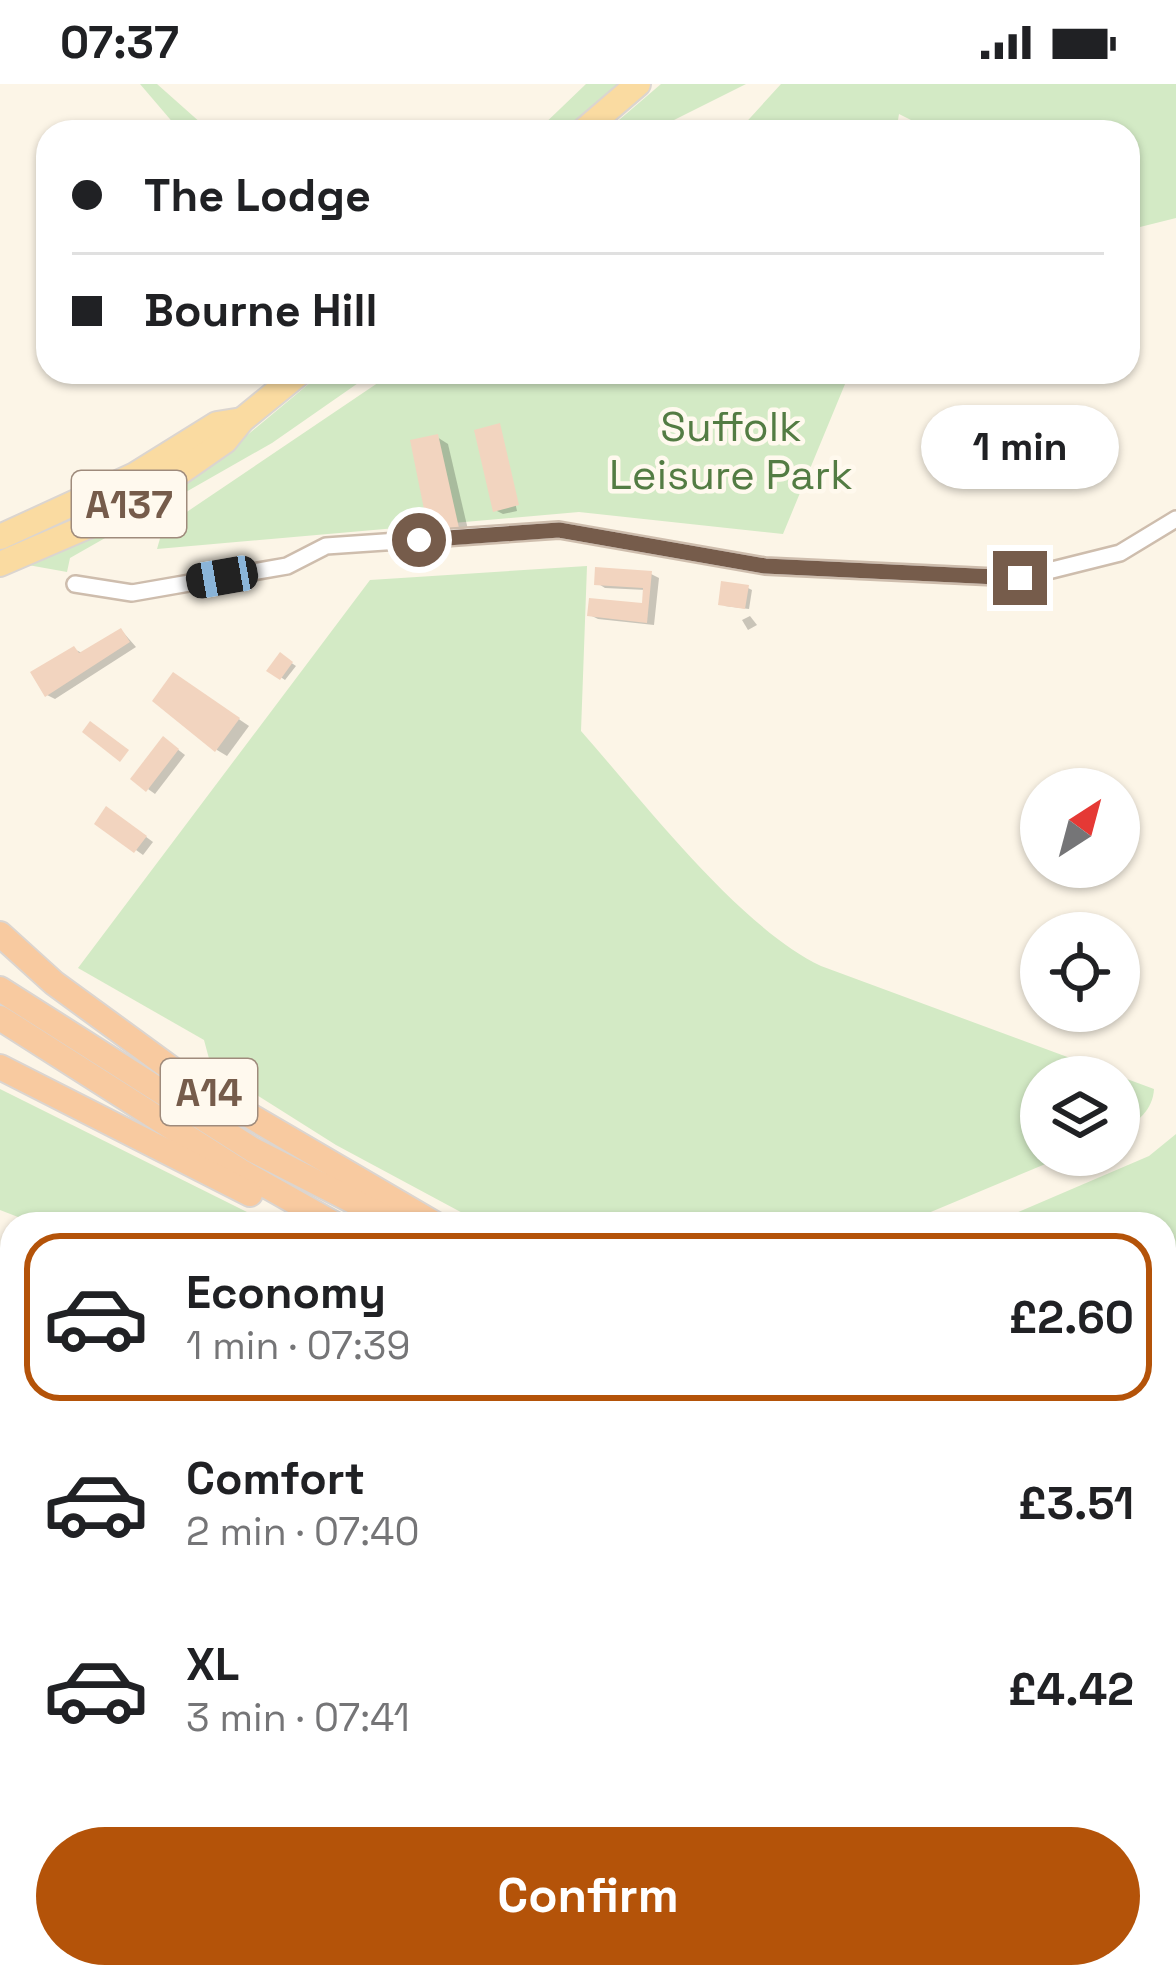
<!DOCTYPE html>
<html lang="en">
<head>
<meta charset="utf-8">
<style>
  body { margin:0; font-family:"Space Grotesk",sans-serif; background:#f2f2f2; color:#202124; height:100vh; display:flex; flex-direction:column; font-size:45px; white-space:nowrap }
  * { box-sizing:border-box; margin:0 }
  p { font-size:39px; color:#757577 }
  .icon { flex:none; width:66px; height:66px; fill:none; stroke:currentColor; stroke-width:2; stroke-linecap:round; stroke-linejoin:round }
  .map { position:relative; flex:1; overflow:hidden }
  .sheet { position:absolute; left:0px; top:1128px; width:1176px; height:777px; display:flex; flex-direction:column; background:#fff; border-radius:36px 36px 0 0; box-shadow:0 3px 9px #0004 }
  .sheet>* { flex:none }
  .guide { position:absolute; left:36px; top:36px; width:1104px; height:264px; border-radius:36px; box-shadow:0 3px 9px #0004; display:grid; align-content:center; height:264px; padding:0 36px; background:#fff }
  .needle { width:78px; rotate:36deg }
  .fabs { position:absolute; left:1020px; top:684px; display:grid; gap:24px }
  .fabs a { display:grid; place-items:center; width:120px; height:120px; border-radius:50%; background:#fff; box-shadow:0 3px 9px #0004; font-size:60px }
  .end { position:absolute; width:54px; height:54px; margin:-27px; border:15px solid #765c4b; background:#fff; box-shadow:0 0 0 6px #fff }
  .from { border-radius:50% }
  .bubble { position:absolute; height:84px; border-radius:42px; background:#fff; box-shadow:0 3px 9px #0004; font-size:39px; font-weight:700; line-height:84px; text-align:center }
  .car { position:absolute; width:36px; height:72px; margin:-36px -18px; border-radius:15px; box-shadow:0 0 9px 3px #0007; background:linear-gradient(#222 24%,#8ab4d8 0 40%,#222 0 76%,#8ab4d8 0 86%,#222 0) }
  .guide b { display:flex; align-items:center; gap:42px; height:114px; font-size:45px }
  .guide b+b { border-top:3px solid #e0e0e0 }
  .guide i { width:30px; height:30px; background:#202124 }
  ul { padding:21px 0 0; list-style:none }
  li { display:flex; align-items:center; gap:36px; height:168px; margin:0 24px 18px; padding:0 12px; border:6px solid transparent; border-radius:36px }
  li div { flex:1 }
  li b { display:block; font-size:45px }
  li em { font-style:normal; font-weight:700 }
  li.active { border-color:#b45309 }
  li>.icon { width:108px; height:108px; stroke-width:1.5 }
  .cta { display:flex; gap:24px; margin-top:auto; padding:24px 36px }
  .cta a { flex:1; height:138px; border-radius:72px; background:#b45309; color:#fff; font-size:48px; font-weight:700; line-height:138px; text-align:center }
  .status { display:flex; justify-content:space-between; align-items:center; height:84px; padding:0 60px; background:#fff; direction:ltr }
  .status svg { height:33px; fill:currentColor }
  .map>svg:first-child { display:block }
</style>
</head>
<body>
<div class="status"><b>07:37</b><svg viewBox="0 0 49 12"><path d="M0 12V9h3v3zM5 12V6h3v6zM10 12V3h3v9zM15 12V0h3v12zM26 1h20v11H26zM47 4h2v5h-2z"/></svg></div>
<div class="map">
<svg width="1176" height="1903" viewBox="0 0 1176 1903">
  <rect width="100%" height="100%" fill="#fcf5e7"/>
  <!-- green -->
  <g fill="#d3eac5">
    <path d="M 140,0 L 157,0 L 211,48 L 181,48 Z"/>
    <path d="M 586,0 L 620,0 L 563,48 L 536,48 Z"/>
    <path d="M 661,0 L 746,0 L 650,48 L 605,48 Z"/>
    <path d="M 781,0 L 1176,0 L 1176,134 L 1128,146 L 1128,48 L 935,48 L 899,30 L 896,48 L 731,48 L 740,45 Z"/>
    <path d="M 323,288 L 374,288 L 272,359 L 70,474 L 67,488 L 28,481 L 190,390 L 245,353 Z"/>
    <path d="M 394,288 L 850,288 L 783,450 L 579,428 L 157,465 L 163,444 Z"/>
    <path d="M 587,482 L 581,647 C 642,716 740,844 821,882 L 1154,1005 C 1153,1026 1137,1039 1119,1047 L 1119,993 L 1041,993 L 1041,1071 L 1067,1071 L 914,1135 L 887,1140 L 483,1140 L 336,1061 L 211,982 L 204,956 L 78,884 L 370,496 Z"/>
    <path d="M 0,1005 L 271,1140 L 36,1140 L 0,1126 Z"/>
    <path d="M 1176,1050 L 1176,1190 L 1164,1191 L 1164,1140 L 990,1140 L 1149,1072 Z"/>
  </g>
  <!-- shadow -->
  <g fill="#0003">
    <path d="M 499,343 L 517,427 L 503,430 L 495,426 L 478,348 Z"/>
    <path d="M 437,353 L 448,360 L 469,450 L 442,454 Z"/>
    <path d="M 651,490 L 659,494 L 654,541 L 598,535 L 590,531 L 645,523 L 646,506 L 605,504 L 597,499 Z"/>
    <path d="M 748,504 L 752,506 L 749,525 L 725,522 Z"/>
    <path d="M 750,532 L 757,541 L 748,546 L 742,536 Z"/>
    <path d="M 122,547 L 136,563 L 55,615 L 47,611 L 74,565 L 84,570 Z"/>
    <path d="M 281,572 L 296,582 L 285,596 L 270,586 Z"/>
    <path d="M 184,598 L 249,642 L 227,672 L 217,666 Z"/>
    <path d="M 172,661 L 185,671 L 155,710 L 148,705 Z"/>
    <path d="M 115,730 L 153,758 L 143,771 L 98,739 Z"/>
    <path d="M 0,1368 L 12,1374 L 12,1384 L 0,1379 Z"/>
  </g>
  <!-- building -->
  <g fill="#f2d4bf">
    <path d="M 500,339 L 519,421 L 493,428 L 474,346 Z"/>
    <path d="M 438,350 L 459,444 L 429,450 L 410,356 Z"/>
    <path d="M 595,483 L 652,487 L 647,539 L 587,532 L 589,514 L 642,519 L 643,504 L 594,501 Z"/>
    <path d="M 721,497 L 749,501 L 745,525 L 718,521 Z"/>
    <path d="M 121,544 L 130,558 L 45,613 L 30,588 L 74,562 L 79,569 Z"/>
    <path d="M 280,568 L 293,578 L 280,596 L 266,587 Z"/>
    <path d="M 173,588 L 240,634 L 215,668 L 152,617 Z"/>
    <path d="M 90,637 L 129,666 L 120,678 L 82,648 Z"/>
    <path d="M 163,652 L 179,665 L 146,708 L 130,695 Z"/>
    <path d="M 106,722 L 147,752 L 134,769 L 94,740 Z"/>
    <path d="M 0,1403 L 12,1408 L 12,1433 L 0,1428 Z"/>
    <path d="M 0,1449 L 12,1455 L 12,1488 L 0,1483 Z"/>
    <path d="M 0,1500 L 12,1506 L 12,1621 L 0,1615 Z"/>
  </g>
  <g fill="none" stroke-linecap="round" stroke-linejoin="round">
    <!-- minor casing -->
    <g stroke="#cebdad" stroke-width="20">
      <path id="minor" d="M 75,500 L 132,509 L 287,482 L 326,462 L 559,446 L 765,482 L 1020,494 L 1120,469 L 1176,435"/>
    </g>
    <!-- primary casing -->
    <g stroke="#dbd5d0" stroke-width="28">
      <g id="primary">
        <path d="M 582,48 L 638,0"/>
        <path d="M 0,453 L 135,391 L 217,340 L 242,336"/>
        <path d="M 0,480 L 107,434 L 169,396 L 225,357 L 242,336 L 301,288"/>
      </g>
    </g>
    <!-- trunk casing -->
    <g stroke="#dbd5d0" stroke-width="28">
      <g id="trunk">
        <path d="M 0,850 L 54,899 L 180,991 L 435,1140"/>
        <path d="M 0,905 L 253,1066 L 398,1140"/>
        <path d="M 0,934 L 242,1088 L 334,1140"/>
        <path d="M 0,983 L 250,1110"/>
        <path d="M 1164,1423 L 1176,1426"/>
        <path d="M 1164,1451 L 1176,1453"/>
      </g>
    </g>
    <!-- minor -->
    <use href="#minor" stroke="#fff" stroke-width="15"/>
    <!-- primary -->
    <use href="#primary" stroke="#fadba1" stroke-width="24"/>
    <!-- trunk -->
    <use href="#trunk" stroke="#f8caa0" stroke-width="24"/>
  </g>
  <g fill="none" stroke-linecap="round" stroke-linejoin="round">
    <!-- route -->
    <path stroke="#765c4b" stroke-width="15" d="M 419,456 L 559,446 L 765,482 L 1020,494"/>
  </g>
  <g text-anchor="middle" stroke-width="9" stroke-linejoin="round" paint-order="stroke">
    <!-- shield labels -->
    <g fill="#fff9ee" stroke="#9f8b7c" stroke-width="3">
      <rect x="72" y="387" width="114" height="66" rx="9"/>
      <rect x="161" y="975" width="96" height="66" rx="9"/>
    </g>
    <g font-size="39" font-weight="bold" fill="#765c4b">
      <text x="129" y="434">A137</text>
      <text x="209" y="1022">A14</text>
    </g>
    <!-- park labels -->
    <g font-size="42" fill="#537c43" stroke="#fff9ee">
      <text x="731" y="357">Suffolk<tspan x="731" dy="48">Leisure Park</tspan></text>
    </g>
  </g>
</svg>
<div class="fabs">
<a><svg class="needle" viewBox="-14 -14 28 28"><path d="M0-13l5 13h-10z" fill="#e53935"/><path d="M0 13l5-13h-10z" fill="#757577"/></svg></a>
<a><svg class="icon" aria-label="locate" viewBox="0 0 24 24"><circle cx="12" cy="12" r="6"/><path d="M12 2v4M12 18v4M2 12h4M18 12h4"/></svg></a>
<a><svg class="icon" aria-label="layers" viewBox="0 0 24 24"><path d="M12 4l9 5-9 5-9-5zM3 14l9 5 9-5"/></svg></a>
</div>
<i class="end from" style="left:419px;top:456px"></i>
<i class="end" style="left:1020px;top:494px"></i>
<div class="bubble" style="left:921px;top:321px;width:198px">1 min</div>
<i class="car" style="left:222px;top:493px;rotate:260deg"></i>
<div class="guide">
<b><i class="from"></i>The Lodge</b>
<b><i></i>Bourne Hill</b>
</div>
<section class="sheet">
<ul>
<li class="active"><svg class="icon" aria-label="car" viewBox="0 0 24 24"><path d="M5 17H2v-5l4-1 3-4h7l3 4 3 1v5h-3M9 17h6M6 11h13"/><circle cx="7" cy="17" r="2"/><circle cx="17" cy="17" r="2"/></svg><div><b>Economy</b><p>1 min · 07:39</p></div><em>£2.60</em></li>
<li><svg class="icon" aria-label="car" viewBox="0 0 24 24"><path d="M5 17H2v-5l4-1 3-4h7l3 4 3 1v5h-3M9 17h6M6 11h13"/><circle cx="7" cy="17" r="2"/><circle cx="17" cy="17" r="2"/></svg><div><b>Comfort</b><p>2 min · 07:40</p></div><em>£3.51</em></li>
<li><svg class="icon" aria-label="car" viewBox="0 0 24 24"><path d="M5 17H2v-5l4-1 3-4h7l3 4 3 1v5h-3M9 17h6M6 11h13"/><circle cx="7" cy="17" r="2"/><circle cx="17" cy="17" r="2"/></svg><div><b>XL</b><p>3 min · 07:41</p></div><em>£4.42</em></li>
</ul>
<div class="cta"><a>Confirm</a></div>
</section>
</div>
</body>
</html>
